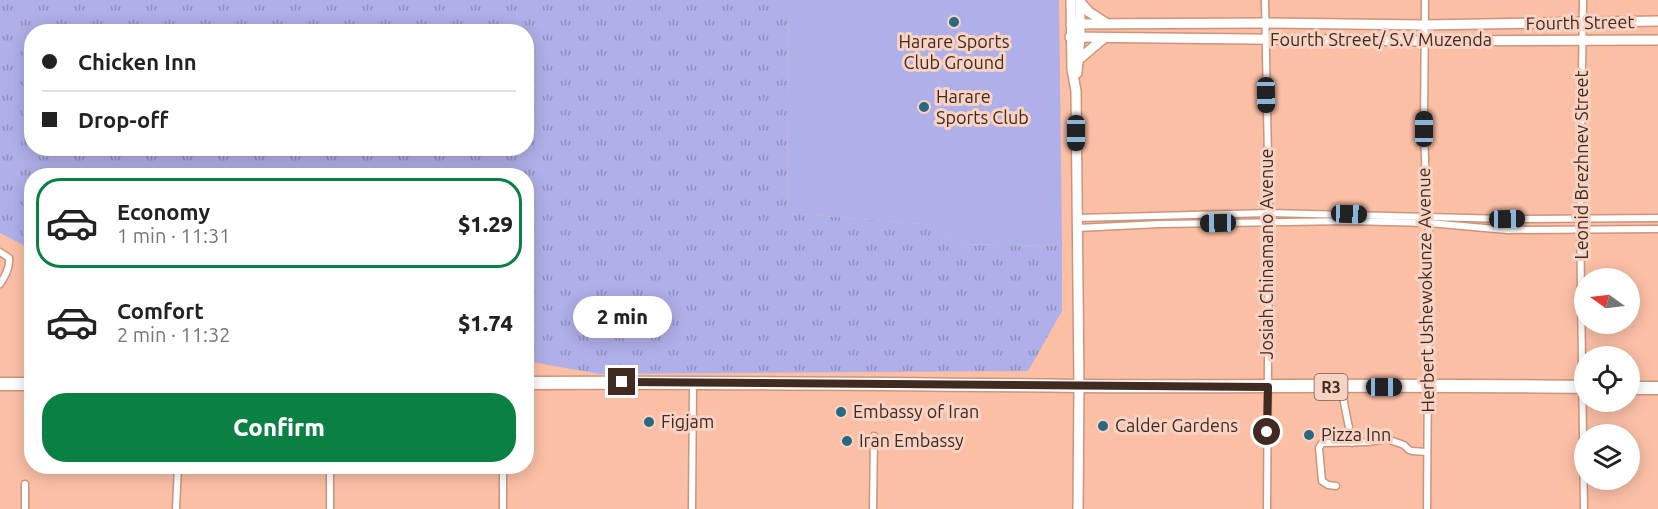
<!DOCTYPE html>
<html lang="en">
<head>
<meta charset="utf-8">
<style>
  body { margin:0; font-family:Ubuntu,sans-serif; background:#f2f2f2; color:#222; height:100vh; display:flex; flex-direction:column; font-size:22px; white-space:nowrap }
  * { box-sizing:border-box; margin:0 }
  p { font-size:20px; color:#767676 }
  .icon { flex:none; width:33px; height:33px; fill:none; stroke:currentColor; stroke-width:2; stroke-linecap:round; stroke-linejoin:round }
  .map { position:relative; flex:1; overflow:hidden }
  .side { position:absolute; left:24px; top:168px; width:510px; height:306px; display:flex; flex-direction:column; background:#fff; border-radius:24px; box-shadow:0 3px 15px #0003 }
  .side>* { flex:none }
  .guide { position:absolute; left:24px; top:24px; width:510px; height:132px; border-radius:24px; box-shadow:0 3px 15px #0003; display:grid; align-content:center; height:132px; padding:0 18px; background:#fff }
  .needle { width:39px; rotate:284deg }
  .tools { position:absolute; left:1574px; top:268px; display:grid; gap:12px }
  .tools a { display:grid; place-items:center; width:66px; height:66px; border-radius:50%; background:#fff; box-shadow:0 3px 15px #0003; font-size:30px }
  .end { position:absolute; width:27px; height:27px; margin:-14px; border:8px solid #412a20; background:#fff; box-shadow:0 0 0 3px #fff }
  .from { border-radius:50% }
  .bubble { position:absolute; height:42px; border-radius:21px; background:#fff; box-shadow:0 3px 15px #0003; font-size:20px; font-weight:800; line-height:42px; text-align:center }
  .car { position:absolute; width:18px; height:36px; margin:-18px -9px; border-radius:8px; box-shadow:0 0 4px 2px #0007; background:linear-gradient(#222 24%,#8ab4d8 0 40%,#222 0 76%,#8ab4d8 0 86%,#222 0) }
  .guide b { display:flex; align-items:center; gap:21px; height:57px; font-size:22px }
  .guide b+b { border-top:2px solid #e0e0e0 }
  .guide i { width:15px; height:15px; background:#222 }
  ul { padding:10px 0 0; list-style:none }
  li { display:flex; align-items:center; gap:18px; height:90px; margin:0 12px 9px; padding:0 6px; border:3px solid transparent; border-radius:24px }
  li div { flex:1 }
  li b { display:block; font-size:22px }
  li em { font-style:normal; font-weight:800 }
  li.active { border-color:#0b8043 }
  li>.icon { width:54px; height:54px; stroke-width:1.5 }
  .primary-button { display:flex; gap:12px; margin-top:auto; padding:12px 18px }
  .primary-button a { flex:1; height:69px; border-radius:24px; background:#0b8043; color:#fff; font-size:24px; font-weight:800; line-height:69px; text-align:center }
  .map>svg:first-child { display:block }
</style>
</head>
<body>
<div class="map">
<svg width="1658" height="509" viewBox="0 0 1658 509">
  <defs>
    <pattern id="grass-tufts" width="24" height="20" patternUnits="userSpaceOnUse" patternTransform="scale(1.5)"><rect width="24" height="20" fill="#afafe9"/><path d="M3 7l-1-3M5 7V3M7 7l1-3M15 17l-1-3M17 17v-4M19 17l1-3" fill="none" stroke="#908fbc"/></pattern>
  </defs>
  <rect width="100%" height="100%" fill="#fbbfa6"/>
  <!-- grass -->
  <path fill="url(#grass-tufts)" fill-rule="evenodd" d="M 0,0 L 789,0 L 787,213 L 933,225 L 955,244 L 1062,246 L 1062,311 L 1028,371 L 599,374 L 527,361 L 526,176 L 32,176 L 31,249 L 0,233 ZM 32,32 L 526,32 L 526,148 L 32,148 Z"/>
  <!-- pitch -->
  <path fill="#afafe9" d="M 789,0 L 1059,0 L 1062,246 L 955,244 L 933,225 L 787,213 Z"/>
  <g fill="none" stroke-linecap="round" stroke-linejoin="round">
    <!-- street casing -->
    <g stroke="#cd947b" stroke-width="9">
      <g id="street">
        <path d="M 1265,0 L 1269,213 L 1267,509"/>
        <path d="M 1425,0 L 1424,129 L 1427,217 L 1429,223 L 1427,509"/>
        <path d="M 1583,0 L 1580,218 L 1584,509"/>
        <path d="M 1077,218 L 1269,213 L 1507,219 L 1658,218"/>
        <path d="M 1077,228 L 1160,224 L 1348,221 L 1429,223 L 1507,230 L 1658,229"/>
        <path d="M 0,252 L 9,258 C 10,268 5,276 0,284"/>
        <path d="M 1341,387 L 1352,443"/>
        <path d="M 330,466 L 330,509"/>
        <path d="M 1336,486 L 1328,485 L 1322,481 L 1319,448 L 1322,443 L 1368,442 L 1387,439 L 1404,445 L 1409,450 L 1412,451 L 1427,452"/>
        <path d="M 25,509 L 25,484"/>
        <path d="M 176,509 L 178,466"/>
        <path d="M 503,509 L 503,466"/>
        <path d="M 692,509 L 693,382"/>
        <path d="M 873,509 L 874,436"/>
      </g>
    </g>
    <!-- secondary casing -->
    <g stroke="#cd947b" stroke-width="12">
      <g id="secondary">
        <path d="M 1071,0 L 1072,69 L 1076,91 L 1079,386 L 1078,509"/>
        <path d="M 1080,2 L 1089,12 L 1106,23"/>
        <path d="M 1071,24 L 1266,23 L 1424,25 L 1658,21"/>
        <path d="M 1070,37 L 1424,41 L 1658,40"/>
        <path d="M 1078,60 L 1104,38"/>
        <path d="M 1077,73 L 1080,37 L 1080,0"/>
      </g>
    </g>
    <!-- highway casing -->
    <g stroke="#cd947b" stroke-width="15">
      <g id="highway">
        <path d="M 526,383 C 711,382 895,384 1079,386 C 1247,387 1416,384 1584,387"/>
        <path d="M 0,384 L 32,384"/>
        <path d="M 1629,388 L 1658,388"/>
      </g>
    </g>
    <!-- street -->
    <use href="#street" stroke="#fff" stroke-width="6"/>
    <!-- secondary -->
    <use href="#secondary" stroke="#fff" stroke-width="9"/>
    <!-- highway -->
    <use href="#highway" stroke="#fff" stroke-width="12"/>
  </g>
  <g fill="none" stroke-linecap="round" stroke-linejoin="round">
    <!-- route -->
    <path stroke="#412a20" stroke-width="8" d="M 622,382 L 1268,387 L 1267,432"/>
  </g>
  <!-- markers -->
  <g fill="#29687e" stroke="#f8d3c3" stroke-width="2">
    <circle cx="954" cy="22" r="6"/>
    <circle cx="924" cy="107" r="6"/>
    <circle cx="841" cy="412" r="6"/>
    <circle cx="649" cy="422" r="6"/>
    <circle cx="1103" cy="426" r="6"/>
    <circle cx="1309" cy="435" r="6"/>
    <circle cx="847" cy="441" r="6"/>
  </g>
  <g text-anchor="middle" stroke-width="6" stroke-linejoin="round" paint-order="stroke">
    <!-- shield labels -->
    <rect fill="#f8d3c3" stroke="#785d51" stroke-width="1.5" x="1314.5" y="374" width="33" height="26" rx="4.5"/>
    <g font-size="16" font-weight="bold" fill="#412a20">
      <text x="1331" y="393">R3</text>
    </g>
    <!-- street labels -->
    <g font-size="18" fill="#412a20" stroke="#f8d3c3">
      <text transform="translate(1580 23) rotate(-1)" y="6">Fourth Street</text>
      <text x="1381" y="46">Fourth Street/ S.V Muzenda</text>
      <text transform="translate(1582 165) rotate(-90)" y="6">Leonid Brezhnev Street</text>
      <text transform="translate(1267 254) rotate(-90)" y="6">Josiah Chinamano Avenue</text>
      <text transform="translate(1426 290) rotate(-91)" y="6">Herbert Ushewokunze Avenue</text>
    </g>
    <!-- poi labels -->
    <g font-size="18" fill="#412a20" stroke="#f8d3c3" text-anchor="start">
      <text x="954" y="48" text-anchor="middle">Harare Sports<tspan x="954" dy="21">Club Ground</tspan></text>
      <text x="936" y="103">Harare<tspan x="936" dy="21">Sports Club</tspan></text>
      <text x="853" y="418">Embassy of Iran</text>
      <text x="661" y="428">Figjam</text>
      <text x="1115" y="432">Calder Gardens</text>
      <text x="1321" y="441">Pizza Inn</text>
      <text x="859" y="447">Iran Embassy</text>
    </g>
  </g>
</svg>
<div class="tools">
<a><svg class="needle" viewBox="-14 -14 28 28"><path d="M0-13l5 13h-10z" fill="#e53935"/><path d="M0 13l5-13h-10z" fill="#767676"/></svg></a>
<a><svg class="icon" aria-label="locate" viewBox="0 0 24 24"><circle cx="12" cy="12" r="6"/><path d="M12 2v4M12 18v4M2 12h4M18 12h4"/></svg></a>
<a><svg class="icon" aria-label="layers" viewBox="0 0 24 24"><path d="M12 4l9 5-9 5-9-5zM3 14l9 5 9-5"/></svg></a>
</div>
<i class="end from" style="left:1267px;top:432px"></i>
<i class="end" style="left:622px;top:382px"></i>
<div class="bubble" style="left:573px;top:296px;width:99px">2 min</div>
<i class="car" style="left:1266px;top:95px;rotate:179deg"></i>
<i class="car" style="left:1424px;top:129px;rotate:0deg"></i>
<i class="car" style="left:1076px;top:133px;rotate:180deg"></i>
<i class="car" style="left:1349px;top:214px;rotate:92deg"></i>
<i class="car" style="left:1507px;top:219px;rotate:89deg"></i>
<i class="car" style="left:1218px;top:223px;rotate:269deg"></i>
<i class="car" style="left:1384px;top:387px;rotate:90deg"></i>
<div class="guide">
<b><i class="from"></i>Chicken Inn</b>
<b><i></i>Drop-off</b>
</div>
<section class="side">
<ul>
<li class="active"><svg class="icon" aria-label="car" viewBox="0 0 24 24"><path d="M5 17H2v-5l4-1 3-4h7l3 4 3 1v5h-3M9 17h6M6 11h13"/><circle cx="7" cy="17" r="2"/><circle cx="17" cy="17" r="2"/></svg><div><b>Economy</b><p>1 min · 11:31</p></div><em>$1.29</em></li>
<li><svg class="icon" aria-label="car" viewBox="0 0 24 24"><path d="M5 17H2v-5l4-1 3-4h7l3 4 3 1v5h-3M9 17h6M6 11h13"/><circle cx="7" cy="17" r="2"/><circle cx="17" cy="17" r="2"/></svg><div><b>Comfort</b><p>2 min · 11:32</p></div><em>$1.74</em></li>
</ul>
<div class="primary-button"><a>Confirm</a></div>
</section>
</div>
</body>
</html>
